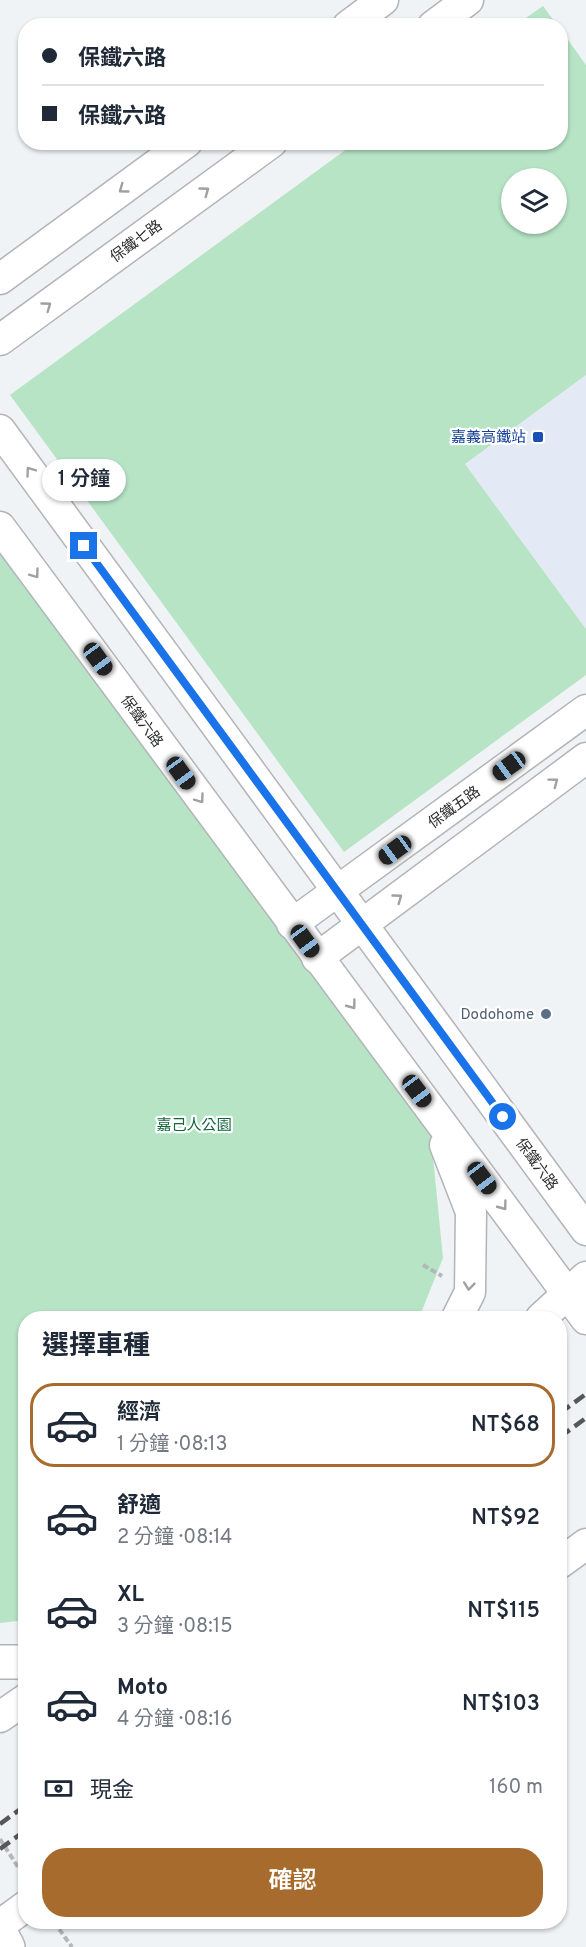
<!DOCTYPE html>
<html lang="zh-TW">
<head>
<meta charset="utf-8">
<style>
  body { margin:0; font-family:Overpass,"Noto Sans TC",sans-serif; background:#f2f2f3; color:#1f2937; height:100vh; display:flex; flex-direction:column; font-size:22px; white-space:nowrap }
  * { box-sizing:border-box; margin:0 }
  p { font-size:20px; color:#747a83 }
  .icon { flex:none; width:33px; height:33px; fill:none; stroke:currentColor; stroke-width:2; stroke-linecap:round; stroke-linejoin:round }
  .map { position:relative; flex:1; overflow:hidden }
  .details { position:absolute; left:18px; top:1311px; width:549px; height:618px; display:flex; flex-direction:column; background:#fff; border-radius:24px; box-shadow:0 2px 4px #0004 }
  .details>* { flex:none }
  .hud { position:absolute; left:18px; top:18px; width:550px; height:132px; border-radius:24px; box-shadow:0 2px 4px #0004; display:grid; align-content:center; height:132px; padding:0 24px; background:#fff }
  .controls { position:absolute; left:501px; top:168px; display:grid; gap:12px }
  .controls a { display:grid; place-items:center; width:66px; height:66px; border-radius:50%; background:#fff; box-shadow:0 2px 4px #0004; font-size:30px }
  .end { position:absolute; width:27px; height:27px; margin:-14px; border:8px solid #1a73e8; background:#fff; box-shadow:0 0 0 3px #fff }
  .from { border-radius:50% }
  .bubble { position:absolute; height:42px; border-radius:21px; background:#fff; box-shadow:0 2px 4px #0004; font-size:20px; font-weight:600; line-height:42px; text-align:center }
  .car { position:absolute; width:18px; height:36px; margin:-18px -9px; border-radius:8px; box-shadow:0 0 4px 2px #0007; background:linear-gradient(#222 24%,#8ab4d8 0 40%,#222 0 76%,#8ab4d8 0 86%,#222 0) }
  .hud b { display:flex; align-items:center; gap:21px; height:57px; font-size:22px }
  .hud b+b { border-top:2px solid #e0e1e3 }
  .hud i { width:15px; height:15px; background:#1f2937 }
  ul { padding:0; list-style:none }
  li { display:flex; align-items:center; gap:18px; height:84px; margin:0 12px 9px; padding:0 12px; border:3px solid transparent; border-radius:24px }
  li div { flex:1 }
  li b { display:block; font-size:22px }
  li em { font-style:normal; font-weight:600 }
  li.current { border-color:#a76c2d }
  li>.icon { width:54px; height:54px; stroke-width:1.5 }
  h2 { padding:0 24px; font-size:27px; line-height:72px }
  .pay { display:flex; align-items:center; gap:15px; height:66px; padding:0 24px; font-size:22px }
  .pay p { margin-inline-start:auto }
  .cta { display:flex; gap:12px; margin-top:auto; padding:12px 24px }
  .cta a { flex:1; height:69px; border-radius:24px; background:#a76c2d; color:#fff; font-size:24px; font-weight:600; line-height:69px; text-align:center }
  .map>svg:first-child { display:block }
</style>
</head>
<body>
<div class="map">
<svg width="586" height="1947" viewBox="0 0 586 1947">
  <rect width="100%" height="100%" fill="#f0f3f6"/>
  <!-- built -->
  <path fill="#e4eaf5" d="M 586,375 L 586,629 L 465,464 Z"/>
  <!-- green -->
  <g fill="#b6e4c5" fill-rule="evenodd">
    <path d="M 543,6 L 557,25 L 516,25 Z"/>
    <path d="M 561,30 L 586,65 L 586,375 L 465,464 L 586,629 L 586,675 L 344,852 L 10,395 L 355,143 L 561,142 ZM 556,178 L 556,224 L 512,224 L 512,178 Z"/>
    <path d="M 0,528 L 429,1117 L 443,1258 L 419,1318 L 26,1318 L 25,1617 L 18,1621 L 0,1623 Z"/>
  </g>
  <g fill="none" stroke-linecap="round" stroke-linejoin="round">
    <!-- street casing -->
    <g stroke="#b2b4b8" stroke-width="33">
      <g id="street">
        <path d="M 348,26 L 383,0"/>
        <path d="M 433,26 L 468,0"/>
        <path d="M 0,279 L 187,142"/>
        <path d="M 0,340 L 272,142"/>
        <path d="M 0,430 L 586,1230"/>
        <path d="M 0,527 L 586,1319"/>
        <path d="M 292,924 L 586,710"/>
        <path d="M 317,958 L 586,758"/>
        <path d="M 445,1145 L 471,1212 L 470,1292 L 457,1318"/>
        <path d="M 541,1318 L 586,1277"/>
        <path d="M 560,1563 L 586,1544"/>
        <path d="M 0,1717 L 26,1699"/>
        <path d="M 0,1925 L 26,1906"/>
      </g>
    </g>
    <!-- secondary casing -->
    <g stroke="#b2b4b8" stroke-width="36">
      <g id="secondary">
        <path d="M 0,1662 L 26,1662"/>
        <path d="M 0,1932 L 8,1947"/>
      </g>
    </g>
    <!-- path -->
    <g stroke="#b4b7b9" stroke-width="4" stroke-dasharray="6 3" stroke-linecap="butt">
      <path d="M 423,1265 L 442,1276"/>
      <path d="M 0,1839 L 25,1878"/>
      <path d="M 54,1922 L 72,1947"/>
    </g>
    <!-- street -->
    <use href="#street" stroke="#fff" stroke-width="30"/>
    <!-- secondary -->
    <use href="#secondary" stroke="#fff" stroke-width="33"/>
    <!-- rail -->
    <g stroke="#565759" stroke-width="4.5" stroke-dasharray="12 6" stroke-linecap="butt">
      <path d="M 560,1413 L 586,1394"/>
      <path d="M 560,1437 L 586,1418"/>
      <path d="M 0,1824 L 26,1805"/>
      <path d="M 0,1849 L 26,1830"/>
    </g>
  </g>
  <!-- one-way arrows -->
  <defs><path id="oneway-chevron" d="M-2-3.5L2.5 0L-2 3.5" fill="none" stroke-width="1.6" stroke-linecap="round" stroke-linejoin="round" transform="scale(1.5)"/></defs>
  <g stroke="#a0a0a1">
    <use href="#oneway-chevron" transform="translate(123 189) rotate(144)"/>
    <use href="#oneway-chevron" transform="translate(205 191) rotate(-36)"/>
    <use href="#oneway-chevron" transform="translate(47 306) rotate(-36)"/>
    <use href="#oneway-chevron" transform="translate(30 471) rotate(-126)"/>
    <use href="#oneway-chevron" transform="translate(35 574) rotate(54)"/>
    <use href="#oneway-chevron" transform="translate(554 782) rotate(-37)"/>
    <use href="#oneway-chevron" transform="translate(200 799) rotate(54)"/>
    <use href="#oneway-chevron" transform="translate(398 898) rotate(-36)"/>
    <use href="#oneway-chevron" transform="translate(352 1005) rotate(53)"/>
    <use href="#oneway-chevron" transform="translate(503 1206) rotate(53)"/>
    <use href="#oneway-chevron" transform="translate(469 1286) rotate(96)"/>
  </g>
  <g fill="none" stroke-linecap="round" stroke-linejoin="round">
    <!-- route -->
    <path stroke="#1a73e8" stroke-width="8" d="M 84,546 L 503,1117"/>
  </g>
  <!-- markers -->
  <rect fill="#1a4fb4" stroke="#fff" stroke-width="2" x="532" y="431" width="12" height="12" rx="3"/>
  <circle fill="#5c6f8a" stroke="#fff" stroke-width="2" cx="546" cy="1014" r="6"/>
  <g text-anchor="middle" stroke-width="4.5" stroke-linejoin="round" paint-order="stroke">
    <!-- street labels -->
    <g font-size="15" fill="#2c2d2e" stroke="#fff">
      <text transform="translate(136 241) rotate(-36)" y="5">保鐵七路</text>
      <text transform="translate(142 721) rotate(54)" y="5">保鐵六路</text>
      <text transform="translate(454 807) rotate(-36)" y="5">保鐵五路</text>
      <text transform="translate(537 1164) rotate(54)" y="5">保鐵六路</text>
    </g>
    <!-- transit labels -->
    <g font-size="15" fill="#164399" stroke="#fff" text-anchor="end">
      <text x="526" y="442">嘉義高鐵站</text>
    </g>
    <!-- service labels -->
    <g font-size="15" fill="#4e5e75" stroke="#fff" text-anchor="end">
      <text x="534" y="1019">Dodohome</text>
    </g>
    <!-- park labels -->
    <g font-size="15" fill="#13653c" stroke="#fff">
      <text x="194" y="1130">嘉己人公園</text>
    </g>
  </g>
</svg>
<div class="controls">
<a><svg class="icon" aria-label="layers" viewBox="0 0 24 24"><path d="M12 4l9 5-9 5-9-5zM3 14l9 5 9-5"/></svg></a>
</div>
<i class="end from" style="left:503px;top:1117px"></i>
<i class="end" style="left:84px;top:546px"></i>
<div class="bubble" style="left:42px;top:459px;width:84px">1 分鐘</div>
<i class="car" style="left:98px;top:659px;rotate:144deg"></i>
<i class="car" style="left:509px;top:766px;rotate:234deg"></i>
<i class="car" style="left:181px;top:773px;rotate:144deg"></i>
<i class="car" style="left:395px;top:850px;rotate:234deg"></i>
<i class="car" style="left:305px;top:941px;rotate:144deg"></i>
<i class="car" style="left:417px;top:1091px;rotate:143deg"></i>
<i class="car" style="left:482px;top:1178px;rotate:143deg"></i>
<div class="hud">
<b><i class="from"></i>保鐵六路</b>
<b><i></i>保鐵六路</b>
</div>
<section class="details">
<h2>選擇車種</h2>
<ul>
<li class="current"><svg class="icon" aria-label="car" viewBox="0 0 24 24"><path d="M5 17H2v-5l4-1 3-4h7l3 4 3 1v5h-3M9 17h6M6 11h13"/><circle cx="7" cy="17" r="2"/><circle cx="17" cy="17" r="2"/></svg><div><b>經濟</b><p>1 分鐘 · 08:13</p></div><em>NT$68</em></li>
<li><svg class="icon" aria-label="car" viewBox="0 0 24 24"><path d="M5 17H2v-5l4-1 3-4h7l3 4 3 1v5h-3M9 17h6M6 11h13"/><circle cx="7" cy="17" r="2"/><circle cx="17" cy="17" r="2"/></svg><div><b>舒適</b><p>2 分鐘 · 08:14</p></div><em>NT$92</em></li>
<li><svg class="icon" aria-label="car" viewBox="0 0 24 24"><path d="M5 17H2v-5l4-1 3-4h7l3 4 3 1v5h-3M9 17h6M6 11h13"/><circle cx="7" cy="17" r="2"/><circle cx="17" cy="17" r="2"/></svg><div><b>XL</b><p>3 分鐘 · 08:15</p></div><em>NT$115</em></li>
<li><svg class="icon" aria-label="car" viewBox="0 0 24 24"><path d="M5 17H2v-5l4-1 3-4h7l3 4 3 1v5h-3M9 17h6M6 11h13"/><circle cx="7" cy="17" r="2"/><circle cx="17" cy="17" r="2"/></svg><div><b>Moto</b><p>4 分鐘 · 08:16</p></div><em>NT$103</em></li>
</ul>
<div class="pay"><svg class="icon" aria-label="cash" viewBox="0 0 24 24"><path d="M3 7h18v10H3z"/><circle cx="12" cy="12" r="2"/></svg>現金<p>160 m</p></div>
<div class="cta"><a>確認</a></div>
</section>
</div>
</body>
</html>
